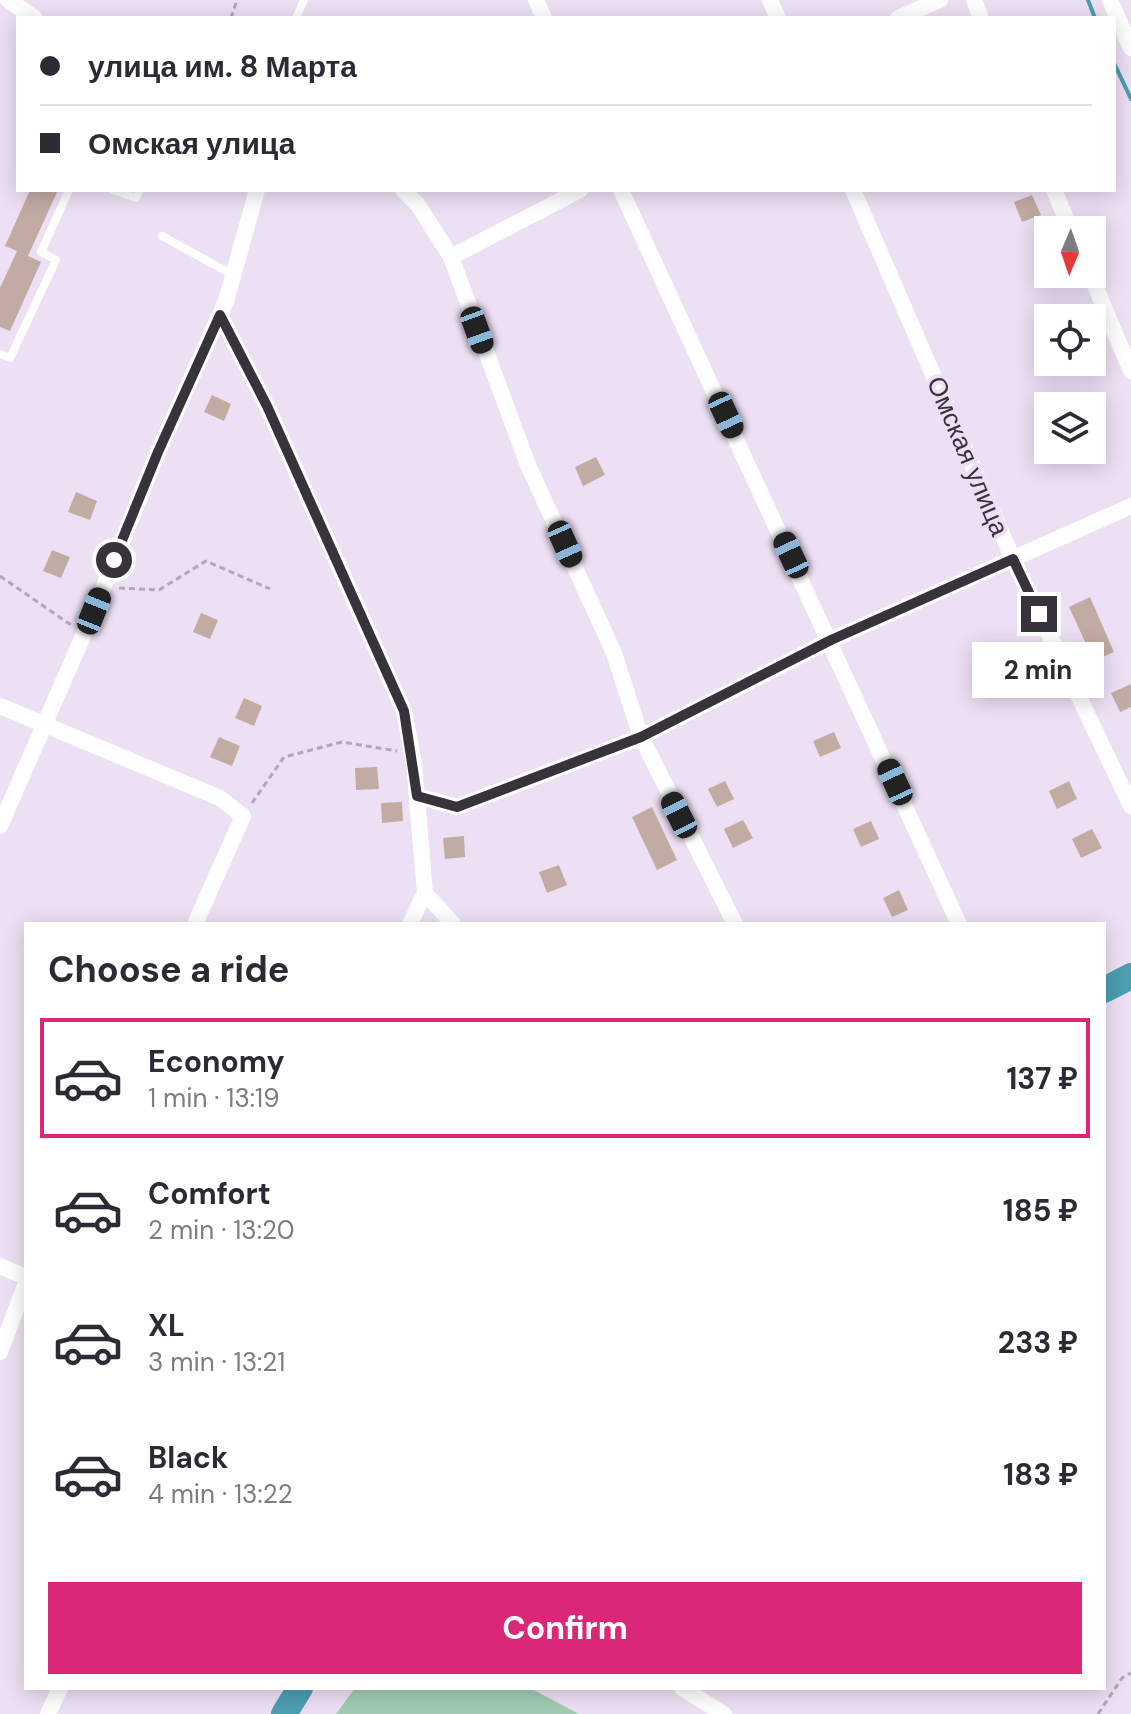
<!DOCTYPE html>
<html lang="en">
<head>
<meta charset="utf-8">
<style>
  body { margin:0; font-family:"DM Sans",sans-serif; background:#f7f7f7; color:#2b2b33; height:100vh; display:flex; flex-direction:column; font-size:30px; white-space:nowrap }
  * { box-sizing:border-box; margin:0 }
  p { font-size:26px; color:#7c7c81 }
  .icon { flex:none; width:44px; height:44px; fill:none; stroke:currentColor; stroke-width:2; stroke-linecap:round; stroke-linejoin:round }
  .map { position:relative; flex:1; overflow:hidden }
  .drawer { position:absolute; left:24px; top:922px; width:1082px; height:768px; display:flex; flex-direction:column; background:#fff; border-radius:0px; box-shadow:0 4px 20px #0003 }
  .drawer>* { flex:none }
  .hud { position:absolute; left:16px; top:16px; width:1100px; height:176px; border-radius:0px; box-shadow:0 4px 20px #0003; display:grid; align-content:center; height:176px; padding:0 24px; background:#fff }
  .needle { width:52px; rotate:182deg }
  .tools { position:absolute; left:1034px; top:216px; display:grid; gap:16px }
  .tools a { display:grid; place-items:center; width:72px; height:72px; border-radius:0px; background:#fff; box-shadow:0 4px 20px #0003; font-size:40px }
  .end { position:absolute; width:36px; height:36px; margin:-18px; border:10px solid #38323a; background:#fff; box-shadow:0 0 0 4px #fff }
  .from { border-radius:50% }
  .bubble { position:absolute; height:56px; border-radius:0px; background:#fff; box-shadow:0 4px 20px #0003; font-size:26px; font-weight:700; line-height:56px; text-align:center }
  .car { position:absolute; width:24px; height:48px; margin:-24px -12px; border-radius:10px; box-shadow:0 0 6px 2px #0007; background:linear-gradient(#222 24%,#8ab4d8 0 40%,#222 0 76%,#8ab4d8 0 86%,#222 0) }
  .hud b { display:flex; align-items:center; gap:28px; height:76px; font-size:30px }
  .hud b+b { border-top:2px solid #e1e1e2 }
  .hud i { width:20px; height:20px; background:#2b2b33 }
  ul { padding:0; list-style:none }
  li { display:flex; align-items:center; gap:24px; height:120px; margin:0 16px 12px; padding:0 8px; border:4px solid transparent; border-radius:0px }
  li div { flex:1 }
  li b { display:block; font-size:30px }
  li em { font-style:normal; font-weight:700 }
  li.selected { border-color:#db2777 }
  li>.icon { width:72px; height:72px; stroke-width:1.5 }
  h2 { padding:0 24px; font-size:36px; line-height:96px }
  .primary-button { display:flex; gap:16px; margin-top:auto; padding:16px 24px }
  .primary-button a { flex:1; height:92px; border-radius:0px; background:#db2777; color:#fff; font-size:32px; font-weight:700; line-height:92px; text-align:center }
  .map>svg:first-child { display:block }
</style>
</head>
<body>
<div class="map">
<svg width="1131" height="1714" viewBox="0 0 1131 1714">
  <rect width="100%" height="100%" fill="#eee0f4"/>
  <!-- green -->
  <path fill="#a1ccb4" d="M 355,1688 L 530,1688 L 579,1714 L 336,1714 Z"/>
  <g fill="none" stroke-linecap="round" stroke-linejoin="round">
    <!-- stream -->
    <g stroke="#4c9eb1" stroke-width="4">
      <path d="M 1088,0 L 1095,18"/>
      <path d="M 1114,63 L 1131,99"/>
    </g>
    <!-- river -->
    <g stroke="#4c9eb1" stroke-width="26">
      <path d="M 1104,990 L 1131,976"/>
      <path d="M 284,1714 L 300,1688"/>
    </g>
  </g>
  <!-- building -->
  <g fill="#c2aba3">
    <path d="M 30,190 L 58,190 L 28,256 L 41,262 L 10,331 L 0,327 L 0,288 L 17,251 L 5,246 Z"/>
    <path d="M 1032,195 L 1041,215 L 1022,222 L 1014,202 Z"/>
    <path d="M 212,395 L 231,404 L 224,421 L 204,412 Z"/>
    <path d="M 596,457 L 605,475 L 583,486 L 575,467 Z"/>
    <path d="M 76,492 L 97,501 L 90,520 L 68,512 Z"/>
    <path d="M 52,550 L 70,557 L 61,578 L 43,571 Z"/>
    <path d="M 1090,597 L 1114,652 L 1094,661 L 1069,607 Z"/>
    <path d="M 201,613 L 218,620 L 210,639 L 193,632 Z"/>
    <path d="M 1131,684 L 1131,707 L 1120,712 L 1111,693 Z"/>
    <path d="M 244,698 L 262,706 L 254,726 L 235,718 Z"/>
    <path d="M 834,732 L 841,748 L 820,757 L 813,741 Z"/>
    <path d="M 219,737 L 240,746 L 232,766 L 210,757 Z"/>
    <path d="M 377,767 L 379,789 L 356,790 L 355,768 Z"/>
    <path d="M 725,781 L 734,799 L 717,807 L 708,789 Z"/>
    <path d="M 1069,781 L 1077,799 L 1057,809 L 1049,791 Z"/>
    <path d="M 402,802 L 403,821 L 382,823 L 381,803 Z"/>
    <path d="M 652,807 L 677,860 L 657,870 L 632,817 Z"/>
    <path d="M 743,820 L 753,838 L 733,848 L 724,829 Z"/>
    <path d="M 871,821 L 879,839 L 861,847 L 853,829 Z"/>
    <path d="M 1092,829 L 1102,848 L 1081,858 L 1072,839 Z"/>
    <path d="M 464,836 L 465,857 L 445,859 L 443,838 Z"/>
    <path d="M 559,865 L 567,885 L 547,893 L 539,872 Z"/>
    <path d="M 899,890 L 908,910 L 892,917 L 883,898 Z"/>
  </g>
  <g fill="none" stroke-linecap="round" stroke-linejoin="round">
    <!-- path -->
    <g stroke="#b2a7b7" stroke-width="3" stroke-dasharray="6 4" stroke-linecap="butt">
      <path d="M 231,18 L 237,0"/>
      <path d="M 0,576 L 71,625"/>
      <path d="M 119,588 L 159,590 L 206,561 L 270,589"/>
      <path d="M 252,803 L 284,757 L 342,742 L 397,751"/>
      <path d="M 1098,1714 L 1122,1678 L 1131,1673"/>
    </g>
    <!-- service -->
    <g stroke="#fff" stroke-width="8">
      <path d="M 296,18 L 304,0"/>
      <path d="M 113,190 L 136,198 L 140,190"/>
      <path d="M 162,236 L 233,275"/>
      <path d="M 0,354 L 10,358 L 56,260 L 41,252 L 69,190"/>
    </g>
    <!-- minor -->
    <g stroke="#fff" stroke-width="16">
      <path d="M 8,0 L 35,18"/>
      <path d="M 536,0 L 544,18"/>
      <path d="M 770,0 L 778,18"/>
      <path d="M 974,0 L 981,18"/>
      <path d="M 1110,0 L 1131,48"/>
      <path d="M 898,18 L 940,0"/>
      <path d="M 403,190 L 418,205 L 451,257 L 528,465 L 614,653 L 641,737 L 735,924"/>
      <path d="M 621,190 L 959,924"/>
      <path d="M 853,190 L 1013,559 L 1131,806"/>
      <path d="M 1054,190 L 1071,230"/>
      <path d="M 451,257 L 580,190"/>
      <path d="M 1090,274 L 1131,371"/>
      <path d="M 220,315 L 267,406 L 404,711 L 414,763 L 425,893"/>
      <path d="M 0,706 L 220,798 L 243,816 L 195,924"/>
      <path d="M 417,796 L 457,807 L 641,737 L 831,640 L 1131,506"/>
      <path d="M 0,826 L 94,611 L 158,452 L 226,301 L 257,190"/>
      <path d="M 425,893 L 453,924"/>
      <path d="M 410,924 L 425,893"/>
      <path d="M 0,1266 L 26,1277"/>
      <path d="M 0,1352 L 26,1283"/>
      <path d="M 682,1688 L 724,1714"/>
      <path d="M 48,1714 L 60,1688"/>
    </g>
  </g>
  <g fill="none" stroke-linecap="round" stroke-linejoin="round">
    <!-- route -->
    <path stroke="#38323a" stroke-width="10" d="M 114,560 L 158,452 L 220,315 L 267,406 L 404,711 L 417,796 L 457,807 L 641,737 L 831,640 L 1013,559 L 1039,614"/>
  </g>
  <g text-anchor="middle" stroke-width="8" stroke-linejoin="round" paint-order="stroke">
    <!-- street labels -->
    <g font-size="26" fill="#38323a" stroke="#eee0f4">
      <text transform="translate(968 456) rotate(67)" y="9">Омская улица</text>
    </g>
  </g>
</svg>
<div class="tools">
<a><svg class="needle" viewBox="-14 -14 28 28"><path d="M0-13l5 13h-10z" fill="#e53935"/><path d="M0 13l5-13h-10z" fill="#7c7c81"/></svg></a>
<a><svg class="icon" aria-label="locate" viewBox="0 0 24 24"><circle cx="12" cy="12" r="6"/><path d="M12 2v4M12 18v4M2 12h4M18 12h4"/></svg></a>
<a><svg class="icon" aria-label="layers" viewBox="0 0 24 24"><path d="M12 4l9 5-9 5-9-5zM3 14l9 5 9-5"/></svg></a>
</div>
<i class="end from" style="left:114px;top:560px"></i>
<i class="end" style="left:1039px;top:614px"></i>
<div class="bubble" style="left:972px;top:642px;width:132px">2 min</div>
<i class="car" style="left:477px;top:330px;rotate:160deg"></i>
<i class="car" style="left:726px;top:415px;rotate:155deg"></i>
<i class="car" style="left:565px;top:544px;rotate:156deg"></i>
<i class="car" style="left:791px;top:555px;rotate:335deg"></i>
<i class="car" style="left:94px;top:611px;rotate:22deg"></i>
<i class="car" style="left:895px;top:782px;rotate:335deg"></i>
<i class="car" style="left:679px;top:815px;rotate:333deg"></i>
<div class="hud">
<b><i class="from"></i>улица им. 8 Марта</b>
<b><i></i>Омская улица</b>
</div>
<section class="drawer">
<h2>Choose a ride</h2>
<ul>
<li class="selected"><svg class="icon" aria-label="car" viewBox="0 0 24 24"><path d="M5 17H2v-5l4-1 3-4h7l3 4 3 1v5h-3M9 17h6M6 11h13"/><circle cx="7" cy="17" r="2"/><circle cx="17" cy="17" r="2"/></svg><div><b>Economy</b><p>1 min · 13:19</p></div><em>137 ₽</em></li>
<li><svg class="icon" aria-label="car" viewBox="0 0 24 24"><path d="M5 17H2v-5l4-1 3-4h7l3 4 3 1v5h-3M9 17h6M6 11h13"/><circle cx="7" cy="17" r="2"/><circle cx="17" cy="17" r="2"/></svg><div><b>Comfort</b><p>2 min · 13:20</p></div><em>185 ₽</em></li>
<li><svg class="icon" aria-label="car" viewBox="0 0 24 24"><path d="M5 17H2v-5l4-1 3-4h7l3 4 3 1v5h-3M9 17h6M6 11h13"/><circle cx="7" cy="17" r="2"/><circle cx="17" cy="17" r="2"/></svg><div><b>XL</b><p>3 min · 13:21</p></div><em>233 ₽</em></li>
<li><svg class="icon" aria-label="car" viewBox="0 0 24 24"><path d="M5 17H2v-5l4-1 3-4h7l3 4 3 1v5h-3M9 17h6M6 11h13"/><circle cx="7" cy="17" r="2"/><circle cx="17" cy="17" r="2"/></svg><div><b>Black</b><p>4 min · 13:22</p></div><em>183 ₽</em></li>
</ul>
<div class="primary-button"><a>Confirm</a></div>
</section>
</div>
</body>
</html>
